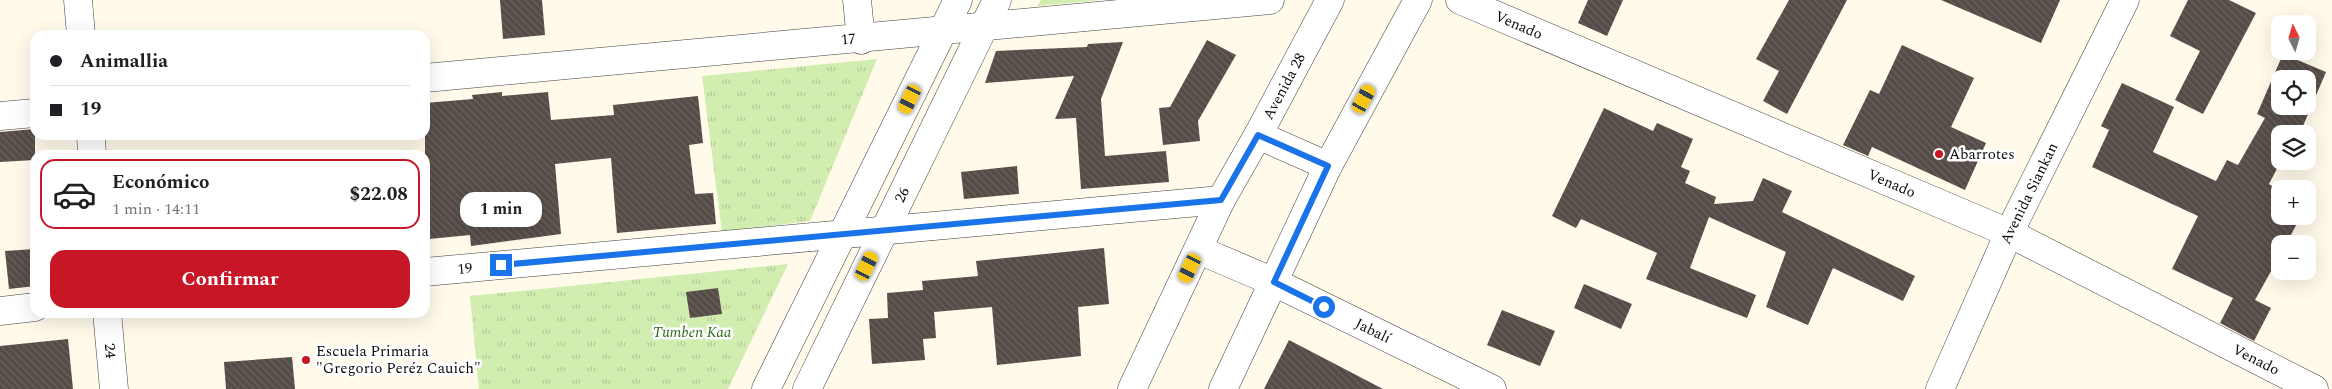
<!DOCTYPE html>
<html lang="es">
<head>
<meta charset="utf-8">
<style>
  body { margin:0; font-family:Spectral,serif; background:#f6f6f6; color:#202124; height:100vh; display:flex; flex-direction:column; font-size:19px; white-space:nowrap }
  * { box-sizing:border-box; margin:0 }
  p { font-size:16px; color:#757577 }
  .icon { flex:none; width:28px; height:28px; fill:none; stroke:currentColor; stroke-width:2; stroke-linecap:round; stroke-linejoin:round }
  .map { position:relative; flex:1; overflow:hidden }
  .panel { position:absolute; left:30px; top:150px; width:400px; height:168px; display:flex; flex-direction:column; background:#fff; border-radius:15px; box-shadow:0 5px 20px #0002 }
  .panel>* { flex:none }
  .top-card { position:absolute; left:30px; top:30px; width:400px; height:110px; border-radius:15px; box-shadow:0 5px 20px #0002; display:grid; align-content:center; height:110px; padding:0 20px; background:#fff }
  .needle { width:32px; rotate:355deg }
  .tools { position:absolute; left:2271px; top:15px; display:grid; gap:10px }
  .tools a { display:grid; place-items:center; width:45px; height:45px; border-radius:10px; background:#fff; box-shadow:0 5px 20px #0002; font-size:25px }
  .end { position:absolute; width:22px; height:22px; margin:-11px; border:6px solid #1a73e8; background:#fff; box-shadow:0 0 0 2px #fff }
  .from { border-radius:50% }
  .bubble { position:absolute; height:35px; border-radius:15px; background:#fff; box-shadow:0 5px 20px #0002; font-size:16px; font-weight:700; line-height:35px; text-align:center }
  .car { position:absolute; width:15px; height:30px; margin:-15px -8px; border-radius:6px; box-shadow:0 0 4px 1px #0007; background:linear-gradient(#f5c518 24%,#345 0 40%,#f5c518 0 76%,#345 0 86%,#f5c518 0) }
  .top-card b { display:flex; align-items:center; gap:18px; height:48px; font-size:19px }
  .top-card b+b { border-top:1px solid #e0e0e0 }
  .top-card i { width:12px; height:12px; background:#202124 }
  ul { padding:9px 0 0; list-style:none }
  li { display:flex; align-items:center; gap:15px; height:70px; margin:0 10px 8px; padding:0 10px; border:2px solid #e0e0e0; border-radius:15px }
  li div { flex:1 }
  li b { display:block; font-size:19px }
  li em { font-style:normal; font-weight:700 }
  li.current { border-color:#c71727 }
  li>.icon { width:45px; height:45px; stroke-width:1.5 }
  .action { display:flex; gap:10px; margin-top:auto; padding:10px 20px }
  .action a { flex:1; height:58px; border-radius:15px; background:#c71727; color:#fff; font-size:20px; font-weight:700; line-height:58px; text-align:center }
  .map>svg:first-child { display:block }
</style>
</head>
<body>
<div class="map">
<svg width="2332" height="389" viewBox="0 0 2332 389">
  <defs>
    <pattern id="park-tufts" width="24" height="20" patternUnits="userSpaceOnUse" patternTransform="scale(1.25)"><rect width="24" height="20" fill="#d2edb0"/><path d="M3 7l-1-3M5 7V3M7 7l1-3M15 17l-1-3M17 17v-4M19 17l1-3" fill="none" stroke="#b3ca96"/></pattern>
    <pattern id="building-back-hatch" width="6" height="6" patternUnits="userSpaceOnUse" patternTransform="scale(1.25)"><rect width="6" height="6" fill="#554c47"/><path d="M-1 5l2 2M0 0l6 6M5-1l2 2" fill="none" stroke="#68615d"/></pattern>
  </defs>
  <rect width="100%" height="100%" fill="#fffaea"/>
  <!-- park -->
  <g fill="url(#park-tufts)">
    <path d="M 1041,0 L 1100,0 L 1037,6 Z"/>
    <path d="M 877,59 L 810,221 L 722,232 L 702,76 Z"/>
    <path d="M 788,264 L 728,389 L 479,389 L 470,296 Z"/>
  </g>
  <!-- building -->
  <g fill="url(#building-back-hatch)" fill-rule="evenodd">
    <path d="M 500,0 L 542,0 L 545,35 L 503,39 Z"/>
    <path d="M 1588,0 L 1623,0 L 1607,36 L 1578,23 Z"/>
    <path d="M 1789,0 L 1847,0 L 1787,114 L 1763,101 L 1779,71 L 1756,59 Z"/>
    <path d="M 1941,0 L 2060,0 L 2041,43 Z"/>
    <path d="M 2188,0 L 2229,0 L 2256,13 L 2203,114 L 2175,100 L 2200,51 L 2170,36 Z"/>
    <path d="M 1207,40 L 1236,55 L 1198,121 L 1200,141 L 1163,145 L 1159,108 L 1170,107 Z"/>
    <path d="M 1123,42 L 1101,99 L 1105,156 L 1166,151 L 1169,182 L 1081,189 L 1076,118 L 1055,119 L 1074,76 L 985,83 L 996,51 L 1087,47 L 1088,44 Z"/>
    <path d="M 1902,45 L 1974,78 L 1951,127 L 1986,143 L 1965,190 L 1872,147 L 1868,156 L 1843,145 L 1870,90 L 1879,94 Z"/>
    <path d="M 2283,54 L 2326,72 L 2300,133 L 2280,134 L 2281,161 L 2269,184 L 2280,191 L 2280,216 L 2301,216 L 2286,244 L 2280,244 L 2280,255 L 2255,300 L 2271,308 L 2254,341 L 2220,323 L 2233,298 L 2172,269 L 2198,216 L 2092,167 L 2109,130 L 2101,126 L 2122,83 L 2174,107 L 2153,152 L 2216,181 L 2227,160 L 2238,165 L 2265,118 L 2257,114 ZM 2280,79 L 2308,79 L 2308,106 L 2280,106 Z"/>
    <path d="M 502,92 L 502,96 L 548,92 L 551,120 L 614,115 L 613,105 L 698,96 L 703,143 L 689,145 L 695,194 L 713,193 L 716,224 L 617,233 L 611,158 L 555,164 L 561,234 L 471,246 L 470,235 L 429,239 L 425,197 L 425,103 L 473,99 L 472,95 Z"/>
    <path d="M 1604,108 L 1653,131 L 1657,123 L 1693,139 L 1681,167 L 1690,171 L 1685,183 L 1716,197 L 1714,204 L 1753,201 L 1763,178 L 1792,191 L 1782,212 L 1915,276 L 1903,301 L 1833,268 L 1808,325 L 1766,307 L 1786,252 L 1709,217 L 1690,268 L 1756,295 L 1747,318 L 1646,279 L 1657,253 L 1581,219 L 1576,228 L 1552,216 Z"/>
    <path d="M 35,129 L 35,160 L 0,162 L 0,132 Z"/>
    <path d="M 1017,166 L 1019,194 L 964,199 L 961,172 Z"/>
    <path d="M 1104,248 L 1109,304 L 1078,307 L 1081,356 L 997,365 L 992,307 L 934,312 L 936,338 L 923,339 L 925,360 L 872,364 L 869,319 L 888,318 L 887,293 L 923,290 L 922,281 L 978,276 L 976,261 Z"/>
    <path d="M 35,249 L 35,286 L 9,289 L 5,251 Z"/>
    <path d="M 1584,284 L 1632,304 L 1621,329 L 1574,308 Z"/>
    <path d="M 718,288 L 722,314 L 690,318 L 686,292 Z"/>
    <path d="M 1502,310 L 1555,331 L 1540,366 L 1487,345 Z"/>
    <path d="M 68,339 L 73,389 L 0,389 L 0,346 Z"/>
    <path d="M 1289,340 L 1383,389 L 1264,389 Z"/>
    <path d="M 292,357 L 295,389 L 226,389 L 224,362 Z"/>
  </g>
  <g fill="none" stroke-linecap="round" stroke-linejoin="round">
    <!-- minor casing -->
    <g stroke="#3e3e3e" stroke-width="29">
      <g id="minor">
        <path d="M 78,0 L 81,35"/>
        <path d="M 857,0 L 861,40"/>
        <path id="s1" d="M 1460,0 L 2009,233 L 2314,389"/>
        <path id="s2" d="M 425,78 L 1270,0"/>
        <path d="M 0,116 L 35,113"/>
        <path d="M 91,135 L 92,155"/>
        <path d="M 1258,135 L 1328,166"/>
        <path id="s3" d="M 1199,250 L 1274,282 L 1492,389"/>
        <path id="s4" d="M 425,272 L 1221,200"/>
        <path d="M 0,311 L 35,307"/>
        <path id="s5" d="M 107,312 L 114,389"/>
        <path d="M 766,389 L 958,0"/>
        <path id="s6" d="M 807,389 L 997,0"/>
        <path id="s7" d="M 1940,389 L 2009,233 L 2125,0"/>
      </g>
    </g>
    <!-- tertiary casing -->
    <g stroke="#3e3e3e" stroke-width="29">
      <g id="tertiary">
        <path id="s8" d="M 1132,389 L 1221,200 L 1258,135 L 1330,0"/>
        <path d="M 1223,389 L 1328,166 L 1418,0"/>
      </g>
    </g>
    <!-- minor -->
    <use href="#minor" stroke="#fff" stroke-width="28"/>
    <!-- tertiary -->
    <use href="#tertiary" stroke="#fff" stroke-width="28"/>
  </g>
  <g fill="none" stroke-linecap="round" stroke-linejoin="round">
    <!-- route -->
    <path stroke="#1a73e8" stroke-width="6" d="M 501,265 L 1221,200 L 1258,135 L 1328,166 L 1274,282 L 1324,307"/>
  </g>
  <!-- markers -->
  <g fill="#c71727" stroke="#fff" stroke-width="2">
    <circle cx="1939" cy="154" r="5"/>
    <circle cx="306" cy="360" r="5"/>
  </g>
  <g text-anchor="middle" stroke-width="5" stroke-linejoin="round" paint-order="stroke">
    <!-- street labels -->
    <g font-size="15" fill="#0b0b0b" stroke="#fff">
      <text dy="5" stroke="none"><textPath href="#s1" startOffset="64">Venado</textPath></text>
      <text dy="5" stroke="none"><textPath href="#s2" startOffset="425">17</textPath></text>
      <text dy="5" stroke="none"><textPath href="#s8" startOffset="339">Avenida 28</textPath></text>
      <text dy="5" stroke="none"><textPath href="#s1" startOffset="469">Venado</textPath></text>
      <text dy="5" stroke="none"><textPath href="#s7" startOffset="215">Avenida Siankan</textPath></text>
      <text dy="5" stroke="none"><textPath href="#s6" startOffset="216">26</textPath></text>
      <text dy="5" stroke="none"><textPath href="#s4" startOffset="40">19</textPath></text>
      <text dy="5" stroke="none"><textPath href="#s3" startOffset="192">Jabalí</textPath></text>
      <text dy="5" stroke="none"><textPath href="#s5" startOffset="39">24</textPath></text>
      <text dy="5" stroke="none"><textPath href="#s1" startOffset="874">Venado</textPath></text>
    </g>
    <!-- poi labels -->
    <g font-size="15" fill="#0b0b0b" stroke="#fff" text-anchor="start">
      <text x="1949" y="159">Abarrotes</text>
      <text x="316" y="356">Escuela Primaria<tspan x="316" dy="17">"Gregorio Peréz Cauich"</tspan></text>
    </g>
    <!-- park labels -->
    <g font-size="15" font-style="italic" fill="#2b6817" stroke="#fff">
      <text x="692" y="337">Tumben Kaa</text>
    </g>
  </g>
</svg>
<div class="tools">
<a><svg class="needle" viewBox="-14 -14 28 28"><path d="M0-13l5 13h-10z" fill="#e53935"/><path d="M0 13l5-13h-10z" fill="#757577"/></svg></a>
<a><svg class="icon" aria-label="locate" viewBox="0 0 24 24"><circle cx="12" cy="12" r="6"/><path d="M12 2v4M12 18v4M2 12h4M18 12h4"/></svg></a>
<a><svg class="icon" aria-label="layers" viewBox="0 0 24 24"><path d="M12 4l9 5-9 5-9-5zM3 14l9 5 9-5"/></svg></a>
<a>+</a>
<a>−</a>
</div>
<i class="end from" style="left:1324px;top:307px"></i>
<i class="end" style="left:501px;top:265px"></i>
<div class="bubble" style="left:460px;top:192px;width:82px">1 min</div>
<i class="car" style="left:910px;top:99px;rotate:206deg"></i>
<i class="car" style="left:1364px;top:99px;rotate:29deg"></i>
<i class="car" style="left:867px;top:266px;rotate:26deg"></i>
<i class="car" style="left:1190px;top:268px;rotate:206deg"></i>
<div class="top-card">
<b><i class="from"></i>Animallia</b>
<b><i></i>19</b>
</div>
<section class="panel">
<ul>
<li class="current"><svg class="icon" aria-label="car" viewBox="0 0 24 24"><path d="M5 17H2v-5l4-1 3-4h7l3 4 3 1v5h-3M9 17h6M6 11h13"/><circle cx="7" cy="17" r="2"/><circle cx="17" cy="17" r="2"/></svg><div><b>Económico</b><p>1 min · 14:11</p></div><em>$22.08</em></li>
</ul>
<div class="action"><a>Confirmar</a></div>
</section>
</div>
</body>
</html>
